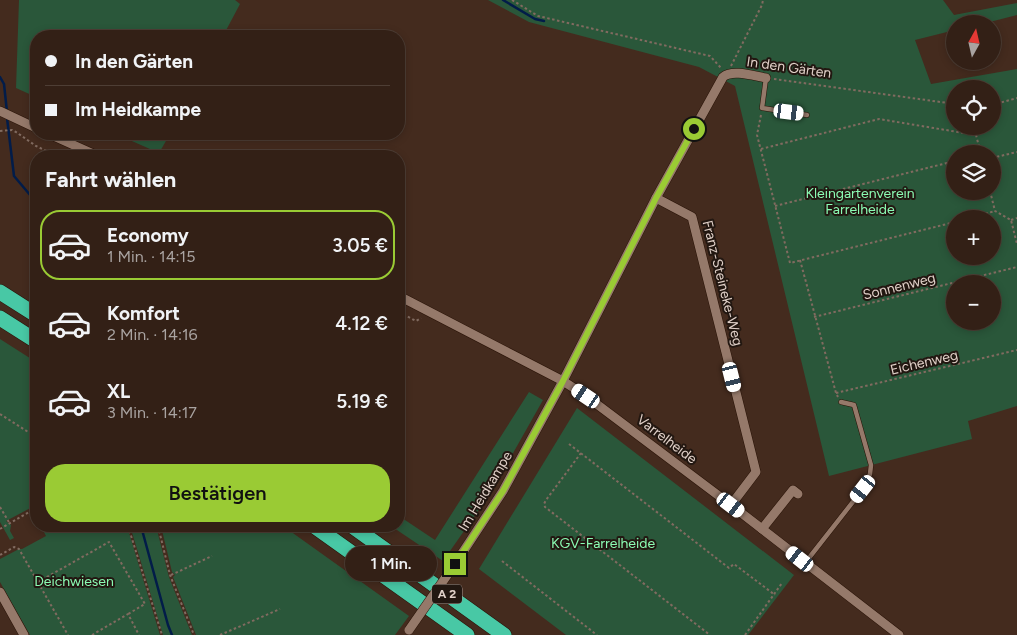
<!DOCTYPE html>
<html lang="de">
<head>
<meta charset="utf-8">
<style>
  body { margin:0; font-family:Figtree,sans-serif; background:#3b281f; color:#f1f3f6; height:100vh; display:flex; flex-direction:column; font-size:19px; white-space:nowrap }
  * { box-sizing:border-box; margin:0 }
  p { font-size:16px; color:#a9a3a1 }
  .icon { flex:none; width:28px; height:28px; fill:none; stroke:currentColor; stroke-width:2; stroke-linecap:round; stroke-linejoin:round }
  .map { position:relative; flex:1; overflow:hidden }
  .panel { position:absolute; left:30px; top:150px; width:375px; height:382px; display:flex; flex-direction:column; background:#332016; border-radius:20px; box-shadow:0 2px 8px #0003,0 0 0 1px #4e3e35 }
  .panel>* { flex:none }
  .guide { position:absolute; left:30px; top:30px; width:375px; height:110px; border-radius:20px; box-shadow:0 2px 8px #0003,0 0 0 1px #4e3e35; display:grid; align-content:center; height:110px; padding:0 15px; background:#332016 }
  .needle { width:32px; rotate:8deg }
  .controls { position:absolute; left:946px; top:15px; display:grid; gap:10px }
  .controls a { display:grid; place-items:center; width:55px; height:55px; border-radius:50%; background:#332016; box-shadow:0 2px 8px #0003,0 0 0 1px #4e3e35; font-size:25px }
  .end { position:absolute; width:22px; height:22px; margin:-11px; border:6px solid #9acb34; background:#111; box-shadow:0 0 0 2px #111 }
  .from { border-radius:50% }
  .bubble { position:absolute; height:35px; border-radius:18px; background:#332016; box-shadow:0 2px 8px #0003,0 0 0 1px #4e3e35; font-size:16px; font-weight:600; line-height:35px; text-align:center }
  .car { position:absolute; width:15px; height:30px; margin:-15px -8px; border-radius:6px; box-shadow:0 0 4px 1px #0007; background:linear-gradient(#fff 24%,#345 0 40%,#fff 0 76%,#345 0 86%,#fff 0) }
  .guide b { display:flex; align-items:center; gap:18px; height:48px; font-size:19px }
  .guide b+b { border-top:1px solid #4e3e35 }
  .guide i { width:12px; height:12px; background:#f1f3f6 }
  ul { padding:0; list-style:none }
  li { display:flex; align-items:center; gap:15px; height:70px; margin:0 10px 8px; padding:0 5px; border:2px solid transparent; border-radius:20px }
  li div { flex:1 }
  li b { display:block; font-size:19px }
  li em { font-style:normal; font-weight:600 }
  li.current { border-color:#9acb34 }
  li>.icon { width:45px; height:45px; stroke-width:1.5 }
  h2 { padding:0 15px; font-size:22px; line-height:60px }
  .action { display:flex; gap:10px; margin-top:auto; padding:10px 15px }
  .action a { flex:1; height:58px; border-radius:20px; background:#9acb34; color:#111; font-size:20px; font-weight:600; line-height:58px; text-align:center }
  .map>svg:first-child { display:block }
</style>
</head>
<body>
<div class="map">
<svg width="1017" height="635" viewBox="0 0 1017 635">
  <rect width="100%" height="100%" fill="#442b1e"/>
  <!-- green -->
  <g fill="#2a573a" fill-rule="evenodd">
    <path d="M 19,0 L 235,0 L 240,4 L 223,36 L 36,36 L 36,97 L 16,88 Z"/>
    <path d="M 488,0 L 943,0 L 954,15 L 1017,3 L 1017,15 L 982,24 L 955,24 L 955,30 L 915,40 L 931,84 L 1017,69 L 1017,406 L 968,421 L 972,439 L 829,476 L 735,86 L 699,67 L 529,22 ZM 955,89 L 992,89 L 992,126 L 955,126 ZM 955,154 L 992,154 L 992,191 L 955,191 ZM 955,219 L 992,219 L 992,256 L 955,256 ZM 955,284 L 992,284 L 992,321 L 955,321 Z"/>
    <path d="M 116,134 L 170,134 L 159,153 Z"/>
    <path d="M 0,339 L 36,362 L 36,505 L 6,521 L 11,525 L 10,531 L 14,538 L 10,540 L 0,522 Z"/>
    <path d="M 529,392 L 543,400 L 490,494 L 443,561 L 391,526 L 399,526 L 399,516 L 435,540 Z"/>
    <path d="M 577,408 L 794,575 L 748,635 L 566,635 L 479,569 Z"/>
    <path d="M 41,526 L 127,526 L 160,635 L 30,635 L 0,582 L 0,559 L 19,549 L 22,549 L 46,536 Z"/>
    <path d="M 130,526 L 156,526 L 169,577 L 192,635 L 163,635 Z"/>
    <path d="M 161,526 L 283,526 L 409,616 L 395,635 L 196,635 L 173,577 L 175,575 L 172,572 Z"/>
  </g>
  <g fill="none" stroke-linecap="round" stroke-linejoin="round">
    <!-- stream -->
    <g stroke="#021c49" stroke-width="2.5">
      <path d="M 503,0 L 535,19 L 544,21"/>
      <path d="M 0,77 L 4,84 L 7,112"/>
      <path d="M 7,118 L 14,176 L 36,202"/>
      <path d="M 141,526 L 168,625 L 172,635"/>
    </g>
    <!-- lane casing -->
    <g stroke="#291307" stroke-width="5.5">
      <g id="lane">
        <path d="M 766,78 L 762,108 L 807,115"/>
        <path d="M 805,563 L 863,489 L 870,474 L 871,465 L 854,405 L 841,402"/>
      </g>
    </g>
    <!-- street casing -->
    <g stroke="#291307" stroke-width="10">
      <g id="street">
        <path d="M 0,111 L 36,128"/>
        <path d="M 49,134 L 98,156"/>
        <path d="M 656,198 L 692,217 L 756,472 L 731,505"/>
        <path d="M 399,296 L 563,381 L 586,396 L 731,505 L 899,635"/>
        <path d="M 762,529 L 793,490 L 798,494"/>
        <path d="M 455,564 L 503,491 L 563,381 L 656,198 L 723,77 C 732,69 754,76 766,78"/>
        <path d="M 0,592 L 24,635"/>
      </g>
    </g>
    <!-- highway casing -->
    <g stroke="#291307" stroke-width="16">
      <g id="highway">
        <path d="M 0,292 L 36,315"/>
        <path d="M 0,318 L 36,341"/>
        <path d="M 314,526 L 467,635"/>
        <path d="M 352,526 L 504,635"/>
      </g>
    </g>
    <!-- path -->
    <g stroke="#816b60" stroke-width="2" stroke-dasharray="2.5 2.5" stroke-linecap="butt">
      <path d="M 512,0 L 538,16 L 710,56 L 722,69"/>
      <path d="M 731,66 L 762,5 L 763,0"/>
      <path d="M 774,79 L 955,104"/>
      <path d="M 992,105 L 1017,98"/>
      <path d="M 761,115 L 757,135 L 790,263 L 955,222"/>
      <path d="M 0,131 L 12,130 L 16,132 L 36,146 L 57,156"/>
      <path d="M 761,149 L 879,119 L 976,135 L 981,154"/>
      <path d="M 992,158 L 1017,152"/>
      <path d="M 990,191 L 995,211 L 1011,220 L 1017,244"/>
      <path d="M 775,206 L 955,161"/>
      <path d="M 966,219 L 995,211"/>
      <path d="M 1011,220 L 1017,218"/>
      <path d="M 800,260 L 836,393 L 838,397"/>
      <path d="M 399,312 L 416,321 L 421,318"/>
      <path d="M 814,317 L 1017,267"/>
      <path d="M 836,393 L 1017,350"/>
      <path d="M 0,414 L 36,437"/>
      <path d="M 569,444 L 729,568 L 734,564 L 775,595"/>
      <path d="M 581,453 L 546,500 L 544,504 L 545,507 L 710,635"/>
      <path d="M 0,507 L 10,524"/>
      <path d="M 128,526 L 162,635"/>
      <path d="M 158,526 L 170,575 L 194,635"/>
      <path d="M 0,529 L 36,508"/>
      <path d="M 0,555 L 14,547 L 19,549 L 68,635"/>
      <path d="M 502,561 L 597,635"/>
      <path d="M 171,575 L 212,556"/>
      <path d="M 38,582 L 109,542 L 145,604 L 128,614"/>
      <path d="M 92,635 L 128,614 L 139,635"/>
      <path d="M 220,635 L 280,609"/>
      <path d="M 745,635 L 782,583"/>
    </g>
    <!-- lane -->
    <use href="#lane" stroke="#95796a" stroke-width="4.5"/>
    <!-- street -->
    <use href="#street" stroke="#95796a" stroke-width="9"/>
    <!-- highway -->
    <use href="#highway" stroke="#48c8a5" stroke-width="15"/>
    <!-- street-bridge casing -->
    <g stroke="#291307" stroke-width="10" stroke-linecap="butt">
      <path id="street-bridge" d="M 409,630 L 455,564"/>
    </g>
    <!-- street-bridge -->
    <use href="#street-bridge" stroke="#95796a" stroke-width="9"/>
  </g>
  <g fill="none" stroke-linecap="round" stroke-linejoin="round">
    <!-- route -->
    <path stroke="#9acb34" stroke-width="6" d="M 455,564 L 503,491 L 563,381 L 656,198 L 694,129"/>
  </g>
  <g text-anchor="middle" stroke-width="4" stroke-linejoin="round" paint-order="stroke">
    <!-- shield labels -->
    <rect fill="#221711" stroke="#a79891" stroke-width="1" x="432" y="584.5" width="30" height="19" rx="4"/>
    <g font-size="12" font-weight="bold" fill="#e0d0c8">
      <text x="447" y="598">A 2</text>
    </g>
    <!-- street labels -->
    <g font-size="14" fill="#e0d0c8" stroke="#221711">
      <text transform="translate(789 67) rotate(8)" y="5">In den Gärten</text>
      <text transform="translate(723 283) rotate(76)" y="5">Franz-Steineke-Weg</text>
      <text transform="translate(899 286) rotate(-14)" y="5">Sonnenweg</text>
      <text transform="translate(924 362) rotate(-13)" y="5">Eichenweg</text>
      <text transform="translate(667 439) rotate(37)" y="5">Varrelheide</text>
      <text transform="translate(485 491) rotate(-59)" y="5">Im Heidkampe</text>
    </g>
    <!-- park labels -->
    <g font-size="14" fill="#8bfbb3" stroke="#221711">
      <text x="860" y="198">Kleingartenverein<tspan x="860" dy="16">Farrelheide</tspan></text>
      <text x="603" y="548">KGV-Farrelheide</text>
      <text x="74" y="586">Deichwiesen</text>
    </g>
  </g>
</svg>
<div class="controls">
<a><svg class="needle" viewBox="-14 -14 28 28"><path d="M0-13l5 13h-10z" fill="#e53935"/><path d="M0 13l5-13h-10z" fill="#a9a3a1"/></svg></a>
<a><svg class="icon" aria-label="locate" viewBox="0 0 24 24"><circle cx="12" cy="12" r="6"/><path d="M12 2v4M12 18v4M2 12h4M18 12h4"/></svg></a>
<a><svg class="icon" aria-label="layers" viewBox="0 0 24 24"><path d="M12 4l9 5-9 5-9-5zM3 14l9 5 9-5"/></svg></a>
<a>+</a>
<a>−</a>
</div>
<i class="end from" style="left:694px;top:129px"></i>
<i class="end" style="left:455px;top:564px"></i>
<div class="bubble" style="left:345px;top:546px;width:92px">1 Min.</div>
<i class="car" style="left:789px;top:112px;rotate:97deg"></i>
<i class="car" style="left:732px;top:377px;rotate:166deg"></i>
<i class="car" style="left:586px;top:396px;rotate:304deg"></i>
<i class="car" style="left:863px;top:489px;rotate:218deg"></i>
<i class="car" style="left:731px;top:505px;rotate:127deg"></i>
<i class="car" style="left:800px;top:559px;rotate:308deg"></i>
<div class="guide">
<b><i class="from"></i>In den Gärten</b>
<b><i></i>Im Heidkampe</b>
</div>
<section class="panel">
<h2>Fahrt wählen</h2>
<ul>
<li class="current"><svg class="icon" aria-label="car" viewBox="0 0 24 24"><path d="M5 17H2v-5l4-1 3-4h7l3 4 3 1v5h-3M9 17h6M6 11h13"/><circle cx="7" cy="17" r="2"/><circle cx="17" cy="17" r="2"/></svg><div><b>Economy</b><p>1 Min. · 14:15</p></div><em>3.05 €</em></li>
<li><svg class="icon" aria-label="car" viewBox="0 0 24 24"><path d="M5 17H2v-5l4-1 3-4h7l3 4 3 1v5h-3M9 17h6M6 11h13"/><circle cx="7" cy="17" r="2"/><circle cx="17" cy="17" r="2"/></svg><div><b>Komfort</b><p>2 Min. · 14:16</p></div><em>4.12 €</em></li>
<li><svg class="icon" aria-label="car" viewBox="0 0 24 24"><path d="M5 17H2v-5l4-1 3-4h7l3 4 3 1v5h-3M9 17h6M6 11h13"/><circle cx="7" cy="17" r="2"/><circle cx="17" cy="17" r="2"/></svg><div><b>XL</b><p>3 Min. · 14:17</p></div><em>5.19 €</em></li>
</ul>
<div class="action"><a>Bestätigen</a></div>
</section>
</div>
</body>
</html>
